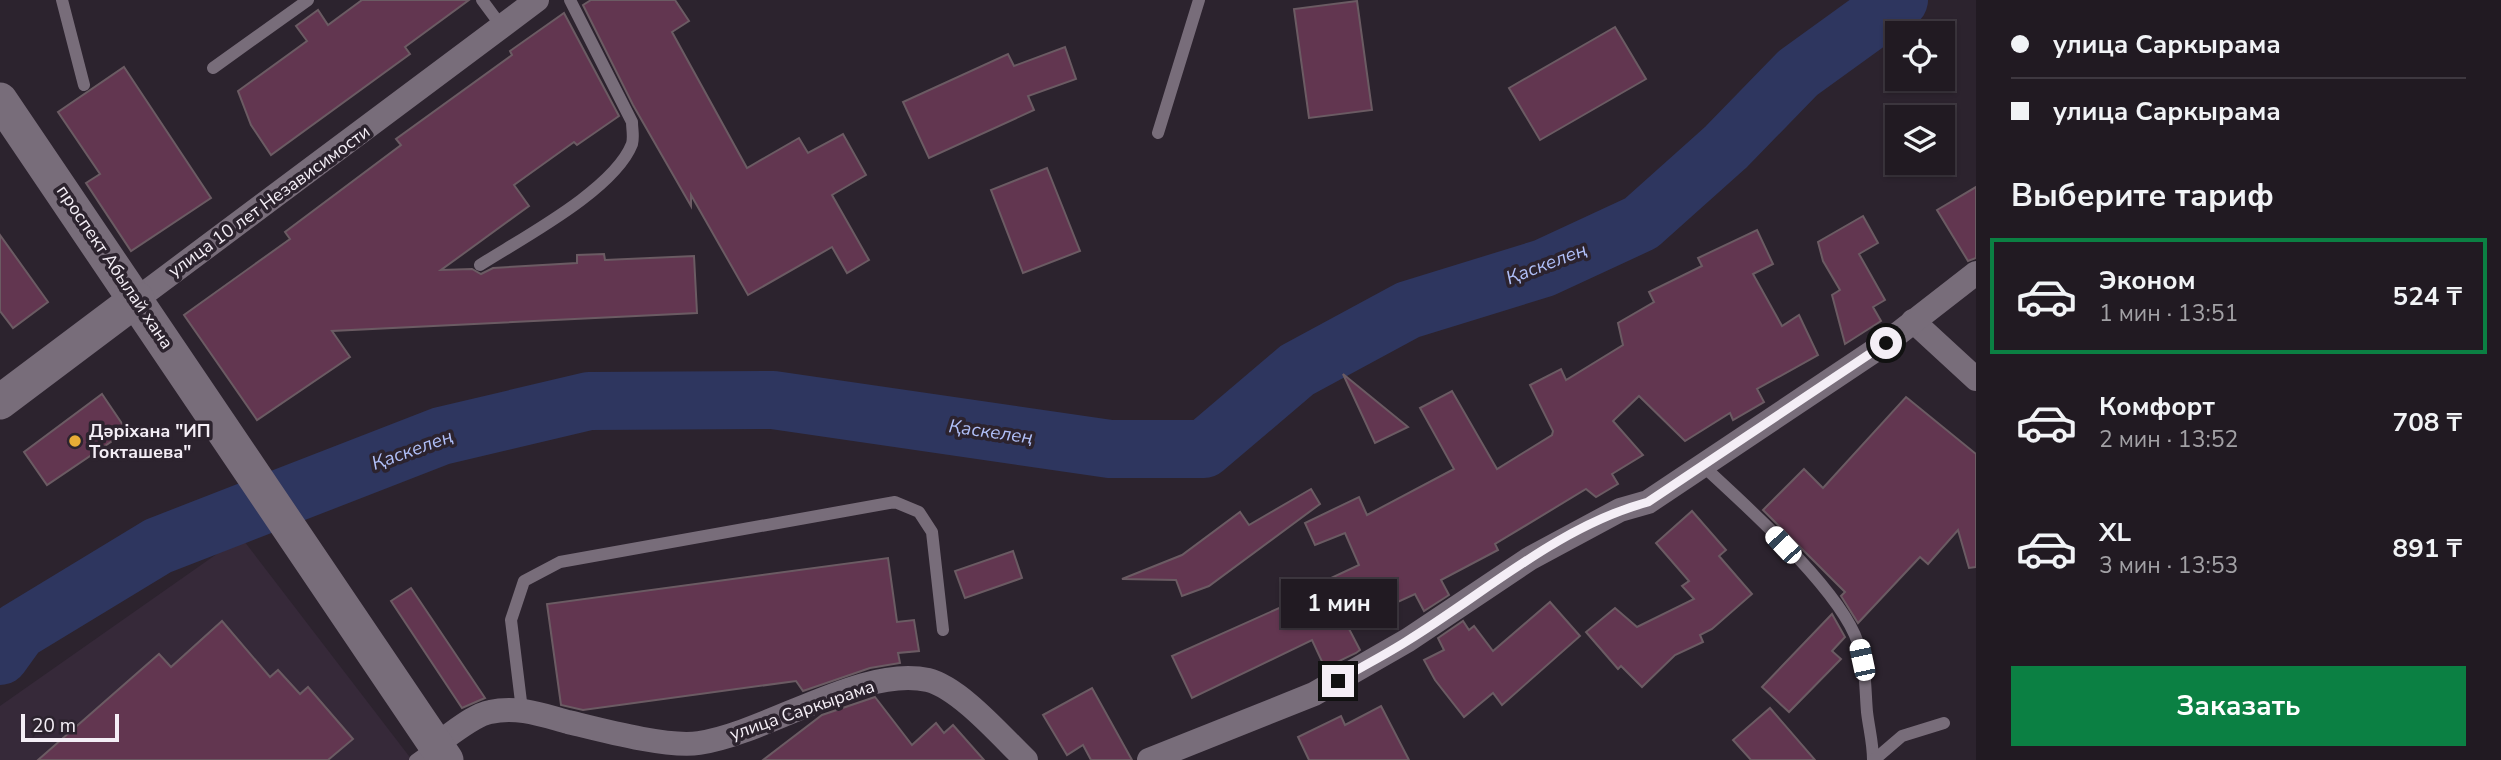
<!DOCTYPE html>
<html lang="ru">
<head>
<meta charset="utf-8">
<style>
  body { margin:0; font-family:"Nunito Sans",sans-serif; background:#29232a; color:#f1f3f6; height:100vh; display:flex; flex-direction:column; font-size:26px; white-space:nowrap }
  * { box-sizing:border-box; margin:0 }
  p { font-size:23px; color:#a2a1a5 }
  .icon { flex:none; width:38px; height:38px; fill:none; stroke:currentColor; stroke-width:2; stroke-linecap:round; stroke-linejoin:round }
  .map { position:relative; flex:1; overflow:hidden }
  .sheet { display:flex; flex-direction:column; background:#211a22; width:525px }
  .sheet>* { flex:none }
  .top-card { display:grid; align-content:center; height:154px; padding:0 35px; background:#211a22 }
  .controls { position:absolute; left:1885px; top:21px; display:grid; gap:14px }
  .controls a { display:grid; place-items:center; width:70px; height:70px; border-radius:0px; background:#211a22; box-shadow:0 2px 5px #0004,0 0 0 2px #3e3840; font-size:35px }
  .scale { position:absolute; left:21px; bottom:18px; width:98px; box-sizing:border-box; padding-left:7px; border:4px solid #f4eef6; border-top:0; font-size:19px; line-height:24px; white-space:nowrap; color:#f4eef6; -webkit-text-stroke:5px #2c232e; paint-order:stroke }
  .end { position:absolute; width:32px; height:32px; margin:-16px; border:9px solid #f4eef6; background:#111; box-shadow:0 0 0 4px #111 }
  .from { border-radius:50% }
  .bubble { position:absolute; height:49px; border-radius:0px; background:#211a22; box-shadow:0 2px 5px #0004,0 0 0 2px #3e3840; font-size:23px; font-weight:700; line-height:49px; text-align:center }
  .car { position:absolute; width:21px; height:42px; margin:-21px -10px; border-radius:9px; box-shadow:0 0 5px 2px #0007; background:linear-gradient(#fff 24%,#345 0 40%,#fff 0 76%,#345 0 86%,#fff 0) }
  .top-card b { display:flex; align-items:center; gap:24px; height:66px; font-size:26px }
  .top-card b+b { border-top:2px solid #3e3840 }
  .top-card i { width:18px; height:18px; background:#f1f3f6 }
  ul { padding:0; list-style:none }
  li { display:flex; align-items:center; gap:21px; height:116px; margin:0 14px 10px; padding:0 21px; border:4px solid transparent; border-radius:0px }
  li div { flex:1 }
  li b { display:block; font-size:26px }
  li em { font-style:normal; font-weight:700 }
  li.on { border-color:#0b8043 }
  li>.icon { width:63px; height:63px; stroke-width:1.5 }
  h2 { padding:0 35px; font-size:32px; line-height:84px }
  .button { display:flex; gap:14px; margin-top:auto; padding:14px 35px }
  .button a { flex:1; height:80px; border-radius:0px; background:#0b8043; color:#fff; font-size:28px; font-weight:700; line-height:80px; text-align:center }
  main { display:flex; flex:1; min-height:0 }
  .map>svg:first-child { display:block }
</style>
</head>
<body>
<main>
<div class="map">
<svg width="1976" height="760" viewBox="0 0 1976 760">
  <rect width="100%" height="100%" fill="#2c232e"/>
  <!-- built -->
  <path fill="#362939" d="M 241,537 L 412,760 L 0,760 L 0,706 Z"/>
  <g fill="none" stroke-linecap="round" stroke-linejoin="round">
    <!-- river -->
    <path stroke="#2e365f" stroke-width="58" d="M 0,656 L 18,631 L 158,546 L 441,436 L 589,401 L 773,400 L 1110,449 L 1204,449 L 1297,370 L 1408,310 L 1544,268 L 1641,223 L 1726,147 L 1798,73 L 1899,0"/>
  </g>
  <!-- building -->
  <g fill="#623650" stroke="#6b5b63" stroke-width="2">
    <path d="M 362,0 L 469,0 L 405,47 L 410,54 L 271,155 L 251,125 L 238,91 L 307,41 L 296,26 L 318,10 L 328,25 Z"/>
    <path d="M 591,0 L 675,0 L 689,21 L 672,32 L 747,168 L 799,138 L 808,153 L 843,134 L 866,175 L 832,195 L 869,260 L 847,273 L 832,247 L 748,295 L 691,195 L 691,206 L 633,105 L 583,5 Z"/>
    <path d="M 1357,1 L 1372,110 L 1309,118 L 1294,9 Z"/>
    <path d="M 564,13 L 619,116 L 577,145 L 574,142 L 514,185 L 529,206 L 441,270 L 472,269 L 481,274 L 493,268 L 577,263 L 577,255 L 604,254 L 605,260 L 694,256 L 697,313 L 332,331 L 350,357 L 257,420 L 184,315 L 290,239 L 285,232 L 401,145 L 396,139 L 512,55 L 510,51 Z"/>
    <path d="M 1615,27 L 1646,79 L 1540,140 L 1509,88 Z"/>
    <path d="M 1065,47 L 1076,79 L 1028,96 L 1034,110 L 929,158 L 903,102 L 1008,54 L 1014,66 Z"/>
    <path d="M 124,67 L 211,198 L 131,251 L 86,183 L 100,174 L 58,112 Z"/>
    <path d="M 1047,168 L 1080,251 L 1023,273 L 991,190 Z"/>
    <path d="M 1976,187 L 1976,258 L 1968,261 L 1937,210 Z"/>
    <path d="M 1863,216 L 1878,243 L 1859,254 L 1885,300 L 1873,307 L 1881,321 L 1845,344 L 1832,295 L 1840,290 L 1823,261 L 1818,242 Z"/>
    <path d="M 1757,230 L 1773,264 L 1753,274 L 1782,326 L 1799,315 L 1818,355 L 1757,389 L 1764,402 L 1733,420 L 1730,413 L 1685,441 L 1639,396 L 1613,421 L 1643,455 L 1612,474 L 1618,484 L 1596,497 L 1586,489 L 1495,544 L 1498,550 L 1441,580 L 1449,595 L 1424,611 L 1415,594 L 1347,625 L 1360,650 L 1356,653 L 1325,668 L 1312,640 L 1192,698 L 1172,656 L 1333,584 L 1331,578 L 1359,565 L 1345,533 L 1315,545 L 1305,523 L 1359,497 L 1367,515 L 1454,469 L 1420,408 L 1452,391 L 1497,469 L 1552,435 L 1553,431 L 1530,385 L 1561,369 L 1566,380 L 1623,345 L 1618,323 L 1654,302 L 1649,292 L 1702,266 L 1698,258 Z"/>
    <path d="M 0,235 L 48,302 L 13,328 L 0,311 Z"/>
    <path d="M 1343,374 L 1408,427 L 1375,443 Z"/>
    <path d="M 102,394 L 127,431 L 47,485 L 24,452 Z"/>
    <path d="M 1906,397 L 1976,454 L 1976,567 L 1969,568 L 1958,530 L 1928,564 L 1920,557 L 1858,623 L 1841,596 L 1845,592 L 1763,510 L 1804,469 L 1823,488 Z"/>
    <path d="M 1311,489 L 1320,504 L 1209,586 L 1182,596 L 1176,580 L 1122,579 L 1182,555 L 1240,512 L 1249,525 Z"/>
    <path d="M 1692,511 L 1726,550 L 1719,556 L 1752,594 L 1712,629 L 1700,635 L 1703,642 L 1675,655 L 1642,687 L 1621,666 L 1618,669 L 1586,632 L 1615,608 L 1637,627 L 1694,599 L 1682,586 L 1689,581 L 1656,543 Z"/>
    <path d="M 1013,551 L 1022,578 L 965,598 L 955,571 Z"/>
    <path d="M 888,558 L 897,622 L 914,620 L 919,651 L 898,653 L 900,663 L 870,668 L 803,691 L 796,681 L 583,710 L 561,705 L 547,604 Z"/>
    <path d="M 411,588 L 485,698 L 462,708 L 391,601 Z"/>
    <path d="M 1550,602 L 1580,636 L 1502,705 L 1493,693 L 1464,717 L 1435,680 L 1424,660 L 1444,650 L 1438,638 L 1463,621 L 1469,630 L 1474,626 L 1493,651 Z"/>
    <path d="M 1832,614 L 1845,637 L 1832,651 L 1841,659 L 1789,712 L 1762,687 Z"/>
    <path d="M 222,621 L 270,677 L 278,670 L 300,694 L 308,687 L 353,739 L 328,760 L 38,760 L 159,654 L 171,667 Z"/>
    <path d="M 1092,688 L 1132,760 L 1091,760 L 1083,745 L 1067,755 L 1043,715 Z"/>
    <path d="M 875,697 L 912,745 L 936,723 L 944,733 L 953,725 L 984,760 L 763,760 L 822,715 Z"/>
    <path d="M 1381,706 L 1409,760 L 1309,760 L 1298,737 L 1341,716 L 1345,725 Z"/>
    <path d="M 1770,708 L 1815,760 L 1751,760 L 1733,740 Z"/>
  </g>
  <g fill="none" stroke-linecap="round" stroke-linejoin="round">
    <!-- lane -->
    <g stroke="#786d7a" stroke-width="12">
      <path d="M 62,0 L 84,85"/>
      <path d="M 482,0 L 502,27"/>
      <path d="M 213,68 L 308,0"/>
      <path d="M 1158,133 L 1199,0"/>
      <path d="M 480,265 C 522,238 614,190 632,144 C 634,137 632,129 632,122 L 570,0"/>
      <path d="M 1702,465 C 1745,505 1840,589 1858,643 C 1866,665 1865,689 1867,712 C 1869,729 1873,743 1873,760"/>
      <path d="M 522,710 L 511,620 L 524,581 L 560,562 L 895,502 L 919,512 L 932,532 L 943,630"/>
      <path d="M 415,760 L 433,747"/>
      <path d="M 1874,760 L 1902,736 L 1944,723"/>
    </g>
    <!-- street -->
    <g stroke="#786d7a" stroke-width="24">
      <path d="M 137,299 L 537,0"/>
      <path d="M 1913,321 L 1976,379"/>
      <path d="M 436,744 C 451,735 473,715 490,712 C 518,706 542,715 568,722 C 601,730 668,748 699,743 C 767,733 863,665 928,680 C 960,688 1002,737 1026,760"/>
      <path d="M 1149,760 L 1314,694 L 1408,640 L 1529,559 L 1620,510 L 1648,502 L 1886,343 L 1976,273"/>
    </g>
    <!-- secondary -->
    <g stroke="#786d7a" stroke-width="35">
      <path d="M 0,100 L 446,760"/>
      <path d="M 0,402 L 137,299"/>
    </g>
  </g>
  <g fill="none" stroke-linecap="round" stroke-linejoin="round">
    <!-- route -->
    <path stroke="#f4eef6" stroke-width="9" d="M 1338,681 C 1361,667 1385,655 1407,641 C 1485,593 1559,526 1648,502 L 1886,343"/>
  </g>
  <!-- markers -->
  <circle fill="#e7ac36" stroke="#2c232e" stroke-width="2.5" cx="75" cy="441" r="7"/>
  <g text-anchor="middle" stroke-width="7" stroke-linejoin="round" paint-order="stroke">
    <!-- street labels -->
    <g font-size="18" fill="#f4eef6" stroke="#2c232e">
      <text transform="translate(269 201) rotate(-36)" y="6">улица 10 лет Независимости</text>
      <text transform="translate(115 267) rotate(56)" y="6">проспект Абылай хана</text>
      <text transform="translate(802 710) rotate(-19)" y="6">улица Саркырама</text>
    </g>
    <!-- poi labels -->
    <g font-size="18" font-weight="bold" fill="#f4eef6" stroke="#2c232e" text-anchor="start">
      <text x="89" y="437">Дәріхана "ИП<tspan x="89" dy="21">Токташева"</tspan></text>
    </g>
    <!-- water labels -->
    <g font-size="19" font-style="italic" fill="#b0bff7" stroke="#2c232e">
      <text transform="translate(1546 263) rotate(-21)" y="7">Қаскелең</text>
      <text transform="translate(991 431) rotate(8)" y="7">Қаскелең</text>
      <text transform="translate(412 449) rotate(-20)" y="7">Қаскелең</text>
    </g>
  </g>
</svg>
<div class="controls">
<a><svg class="icon" aria-label="locate" viewBox="0 0 24 24"><circle cx="12" cy="12" r="6"/><path d="M12 2v4M12 18v4M2 12h4M18 12h4"/></svg></a>
<a><svg class="icon" aria-label="layers" viewBox="0 0 24 24"><path d="M12 4l9 5-9 5-9-5zM3 14l9 5 9-5"/></svg></a>
</div>
<div class="scale">20 m</div>
<i class="end from" style="left:1886px;top:343px"></i>
<i class="end" style="left:1338px;top:681px"></i>
<div class="bubble" style="left:1281px;top:579px;width:116px">1 мин</div>
<i class="car" style="left:1783px;top:545px;rotate:317deg"></i>
<i class="car" style="left:1862px;top:660px;rotate:348deg"></i>
</div>
<section class="sheet">
<div class="top-card">
<b><i class="from"></i>улица Саркырама</b>
<b><i></i>улица Саркырама</b>
</div>
<h2>Выберите тариф</h2>
<ul>
<li class="on"><svg class="icon" aria-label="car" viewBox="0 0 24 24"><path d="M5 17H2v-5l4-1 3-4h7l3 4 3 1v5h-3M9 17h6M6 11h13"/><circle cx="7" cy="17" r="2"/><circle cx="17" cy="17" r="2"/></svg><div><b>Эконом</b><p>1 мин · 13:51</p></div><em>524 ₸</em></li>
<li><svg class="icon" aria-label="car" viewBox="0 0 24 24"><path d="M5 17H2v-5l4-1 3-4h7l3 4 3 1v5h-3M9 17h6M6 11h13"/><circle cx="7" cy="17" r="2"/><circle cx="17" cy="17" r="2"/></svg><div><b>Комфорт</b><p>2 мин · 13:52</p></div><em>708 ₸</em></li>
<li><svg class="icon" aria-label="car" viewBox="0 0 24 24"><path d="M5 17H2v-5l4-1 3-4h7l3 4 3 1v5h-3M9 17h6M6 11h13"/><circle cx="7" cy="17" r="2"/><circle cx="17" cy="17" r="2"/></svg><div><b>XL</b><p>3 мин · 13:53</p></div><em>891 ₸</em></li>
</ul>
<div class="button"><a>Заказать</a></div>
</section>
</main>
</body>
</html>
